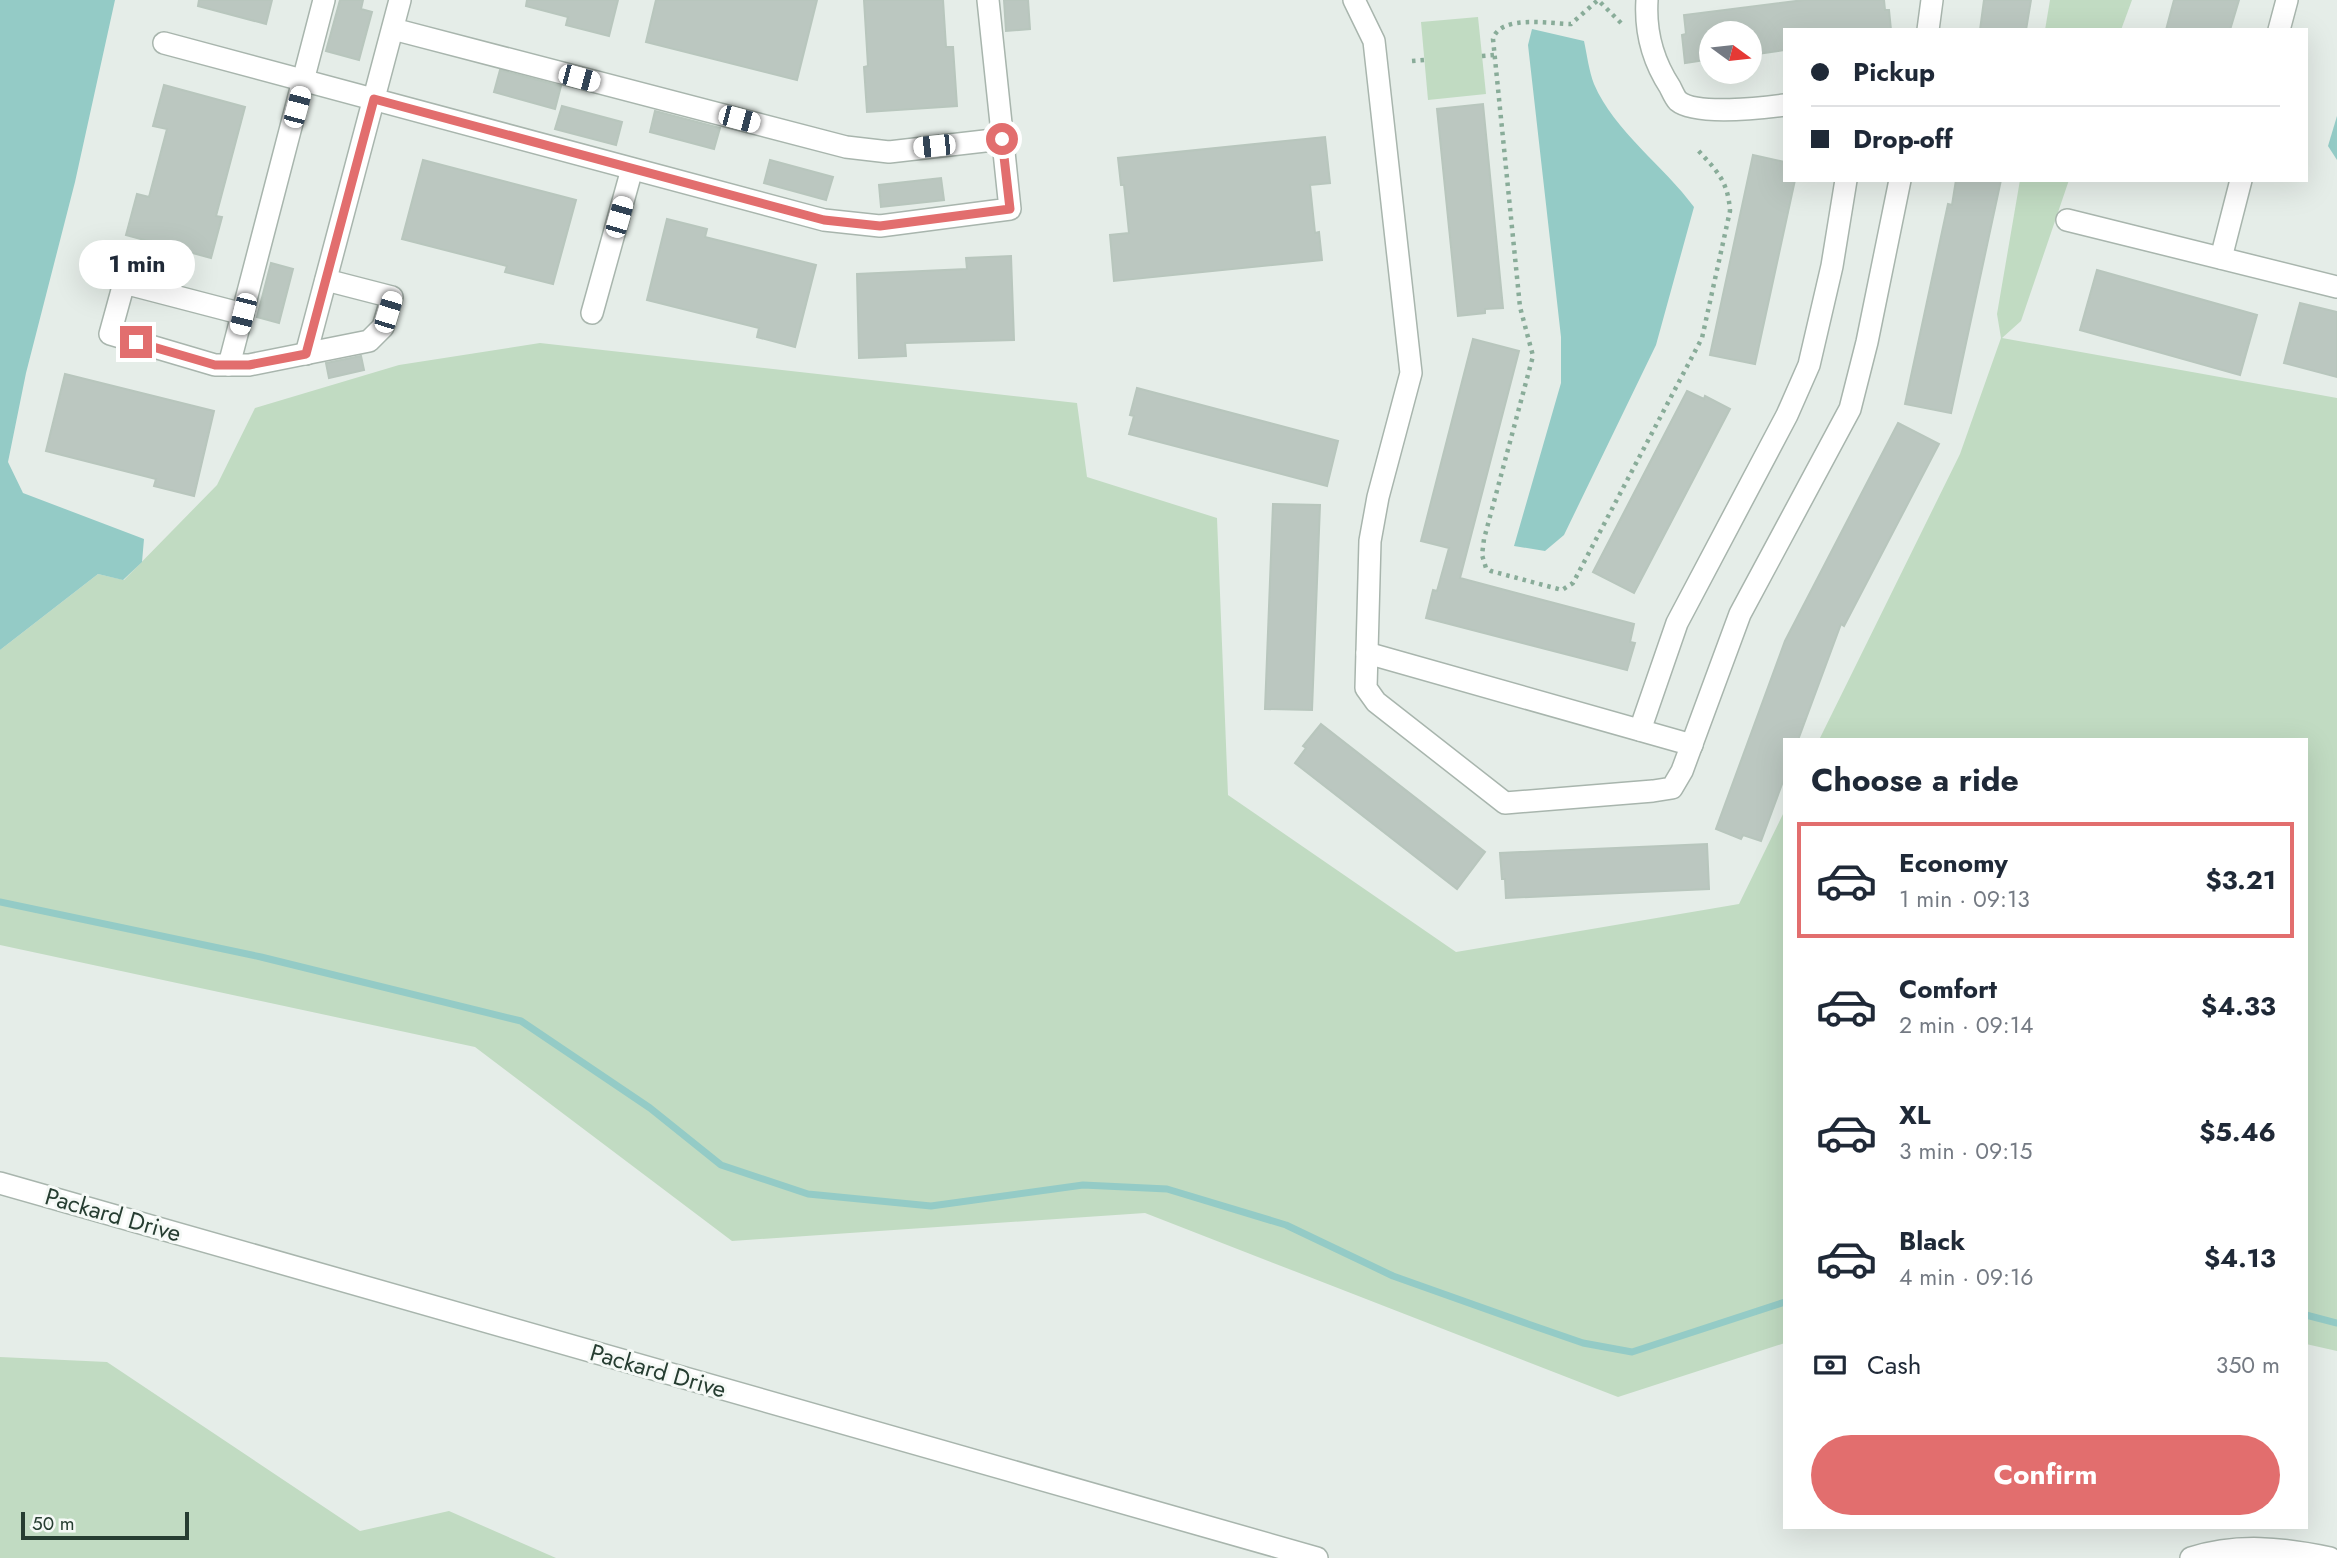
<!DOCTYPE html>
<html lang="en">
<head>
<meta charset="utf-8">
<style>
  body { margin:0; font-family:Jost,sans-serif; background:#f6f6f7; color:#1f2937; height:100vh; display:flex; flex-direction:column; font-size:26px; white-space:nowrap }
  * { box-sizing:border-box; margin:0 }
  p { font-size:23px; color:#747a83 }
  .icon { flex:none; width:38px; height:38px; fill:none; stroke:currentColor; stroke-width:2; stroke-linecap:round; stroke-linejoin:round }
  .map { position:relative; flex:1; overflow:hidden }
  .side { position:absolute; left:1783px; top:738px; width:525px; height:791px; display:flex; flex-direction:column; background:#fff; border-radius:0px; box-shadow:0 7px 28px #0002 }
  .side>* { flex:none }
  .hud { position:absolute; left:1783px; top:28px; width:525px; height:154px; border-radius:0px; box-shadow:0 7px 28px #0002; display:grid; align-content:center; height:154px; padding:0 28px; background:#fff }
  .needle { width:46px; rotate:105deg }
  .controls { position:absolute; left:1699px; top:21px; display:grid; gap:14px }
  .controls a { display:grid; place-items:center; width:63px; height:63px; border-radius:50%; background:#fff; box-shadow:0 7px 28px #0002; font-size:35px }
  .scale { position:absolute; left:21px; bottom:18px; width:168px; box-sizing:border-box; padding-left:7px; border:4px solid #263d31; border-top:0; font-size:19px; line-height:24px; white-space:nowrap; color:#263d31; -webkit-text-stroke:5px #f5f9f6; paint-order:stroke }
  .end { position:absolute; width:32px; height:32px; margin:-16px; border:9px solid #e26e6e; background:#fff; box-shadow:0 0 0 4px #fff }
  .from { border-radius:50% }
  .bubble { position:absolute; height:49px; border-radius:24px; background:#fff; box-shadow:0 7px 28px #0002; font-size:23px; font-weight:700; line-height:49px; text-align:center }
  .car { position:absolute; width:21px; height:42px; margin:-21px -10px; border-radius:9px; box-shadow:0 0 5px 2px #0007; background:linear-gradient(#fff 24%,#345 0 40%,#fff 0 76%,#345 0 86%,#fff 0) }
  .hud b { display:flex; align-items:center; gap:24px; height:66px; font-size:26px }
  .hud b+b { border-top:2px solid #e0e1e3 }
  .hud i { width:18px; height:18px; background:#1f2937 }
  ul { padding:0; list-style:none }
  li { display:flex; align-items:center; gap:21px; height:116px; margin:0 14px 10px; padding:0 14px; border:4px solid transparent; border-radius:0px }
  li div { flex:1 }
  li b { display:block; font-size:26px }
  li em { font-style:normal; font-weight:700 }
  li.on { border-color:#e26e6e }
  li>.icon { width:63px; height:63px; stroke-width:1.5 }
  h2 { padding:0 28px; font-size:32px; line-height:84px }
  .pay { display:flex; align-items:center; gap:18px; height:77px; padding:0 28px; font-size:26px }
  .pay p { margin-inline-start:auto }
  .primary-button { display:flex; gap:14px; margin-top:auto; padding:14px 28px }
  .primary-button a { flex:1; height:80px; border-radius:42px; background:#e26e6e; color:#fff; font-size:28px; font-weight:700; line-height:80px; text-align:center }
  .map>svg:first-child { display:block }
</style>
</head>
<body>
<div class="map">
<svg width="2337" height="1558" viewBox="0 0 2337 1558">
  <rect width="100%" height="100%" fill="#e5ede8"/>
  <!-- green -->
  <g fill="#c1dbc2">
    <path d="M 2050,0 L 2132,0 L 2121,30 L 2045,30 Z"/>
    <path d="M 1478,17 L 1486,94 L 1428,100 L 1421,22 Z"/>
    <path d="M 2020,180 L 2069,180 L 2021,321 L 2002,338 L 2337,398 L 2337,1351 L 2306,1344 L 2306,740 L 1819,740 L 1960,454 L 2001,338 L 1997,314 Z"/>
    <path d="M 540,343 L 1077,403 L 1087,477 L 1217,518 L 1228,795 L 1456,952 L 1739,904 L 1785,810 L 1785,1343 L 1618,1397 L 1145,1213 L 732,1241 L 475,1047 L 0,945 L 0,650 L 98,574 L 124,580 L 217,485 L 255,408 L 399,365 Z"/>
    <path d="M 0,1357 L 107,1362 L 360,1531 L 449,1511 L 556,1558 L 0,1558 Z"/>
  </g>
  <!-- water -->
  <g fill="#94cbc6">
    <path d="M 0,0 L 115,0 L 75,182 L 26,373 L 8,462 L 23,493 L 144,539 L 142,562 L 123,580 L 98,574 L 0,650 Z"/>
    <path d="M 1532,29 L 1584,41 C 1587,55 1589,71 1594,84 C 1614,131 1664,166 1694,207 L 1656,345 L 1564,535 L 1545,551 L 1514,546 L 1561,383 L 1561,337 L 1528,45 Z"/>
    <path d="M 2337,116 L 2337,160 L 2328,146 Z"/>
  </g>
  <g fill="none" stroke-linecap="round" stroke-linejoin="round">
    <!-- stream -->
    <g stroke="#94cbc6" stroke-width="7">
      <path d="M 0,902 L 261,957 L 521,1021 L 650,1108 L 721,1165 L 808,1194 L 931,1206 L 1083,1185 L 1167,1189 L 1286,1225 L 1393,1276 L 1528,1324 L 1583,1343 L 1632,1352 L 1785,1302"/>
      <path d="M 2306,1315 L 2337,1323"/>
    </g>
  </g>
  <!-- building -->
  <g fill="#bbc7c0" stroke="#b8c6bd" stroke-width="2">
    <path d="M 199,0 L 272,0 L 266,24 L 198,6 Z"/>
    <path d="M 340,0 L 363,0 L 361,9 L 372,12 L 359,60 L 326,51 Z"/>
    <path d="M 527,0 L 618,0 L 609,36 L 566,25 L 568,17 L 526,6 Z"/>
    <path d="M 656,0 L 817,0 L 797,80 L 646,42 Z"/>
    <path d="M 864,0 L 943,0 L 946,47 L 953,47 L 957,106 L 867,112 L 864,67 L 868,66 Z"/>
    <path d="M 1004,0 L 1028,0 L 1030,29 L 1006,31 Z"/>
    <path d="M 1804,0 L 1884,0 L 1885,10 L 1889,10 L 1891,30 L 1785,30 L 1785,50 L 1750,55 L 1750,33 L 1712,33 L 1712,59 L 1685,63 L 1682,35 L 1686,34 L 1684,15 Z"/>
    <path d="M 1984,0 L 2031,0 L 2026,30 L 1980,30 Z"/>
    <path d="M 2174,0 L 2239,0 L 2230,30 L 2166,30 Z"/>
    <path d="M 500,70 L 561,86 L 555,109 L 494,92 Z"/>
    <path d="M 164,85 L 245,107 L 216,216 L 222,217 L 211,258 L 126,235 L 137,194 L 149,197 L 167,129 L 153,126 Z"/>
    <path d="M 1483,104 L 1503,308 L 1485,309 L 1485,313 L 1458,316 L 1437,109 Z"/>
    <path d="M 562,106 L 622,122 L 616,145 L 555,129 Z"/>
    <path d="M 655,111 L 720,128 L 714,149 L 650,132 Z"/>
    <path d="M 1325,137 L 1330,183 L 1310,185 L 1315,233 L 1319,232 L 1322,260 L 1114,281 L 1110,235 L 1129,233 L 1124,185 L 1121,185 L 1118,158 Z"/>
    <path d="M 1753,155 L 1785,162 L 1785,180 L 1795,180 L 1755,364 L 1710,355 Z"/>
    <path d="M 423,160 L 576,200 L 553,284 L 505,272 L 507,266 L 402,239 Z"/>
    <path d="M 770,160 L 833,177 L 826,200 L 764,183 Z"/>
    <path d="M 941,178 L 944,200 L 881,207 L 879,185 Z"/>
    <path d="M 1956,180 L 2001,180 L 1951,413 L 1905,404 L 1948,204 L 1952,205 Z"/>
    <path d="M 667,219 L 707,229 L 705,237 L 816,265 L 795,347 L 757,337 L 759,328 L 647,300 Z"/>
    <path d="M 1011,256 L 1014,340 L 905,343 L 906,356 L 859,358 L 857,274 L 967,269 L 966,258 Z"/>
    <path d="M 271,263 L 293,269 L 279,323 L 257,317 Z"/>
    <path d="M 2097,270 L 2257,315 L 2240,375 L 2080,330 Z"/>
    <path d="M 2300,303 L 2337,312 L 2337,377 L 2284,363 Z"/>
    <path d="M 1473,339 L 1519,351 L 1460,578 L 1634,624 L 1630,642 L 1635,643 L 1627,670 L 1426,618 L 1433,590 L 1437,591 L 1449,548 L 1421,541 Z"/>
    <path d="M 361,356 L 364,370 L 329,378 L 326,363 Z"/>
    <path d="M 65,374 L 214,411 L 194,496 L 154,486 L 156,479 L 46,451 Z"/>
    <path d="M 1137,388 L 1338,441 L 1327,486 L 1129,434 L 1134,416 L 1130,415 Z"/>
    <path d="M 1687,391 L 1704,399 L 1705,396 L 1730,409 L 1634,593 L 1593,572 Z"/>
    <path d="M 1898,423 L 1939,444 L 1844,626 L 1841,624 L 1798,740 L 1785,740 L 1785,776 L 1761,841 L 1743,835 L 1741,839 L 1716,829 L 1785,641 Z"/>
    <path d="M 1273,504 L 1320,505 L 1312,710 L 1265,709 Z"/>
    <path d="M 1321,724 L 1485,852 L 1457,889 L 1295,763 L 1306,748 L 1303,746 Z"/>
    <path d="M 1707,844 L 1709,889 L 1506,898 L 1505,879 L 1502,879 L 1500,853 Z"/>
  </g>
  <g fill="none" stroke-linecap="round" stroke-linejoin="round">
    <!-- minor casing -->
    <g stroke="#a8b5ad" stroke-width="24">
      <g id="minor">
        <path d="M 1354,0 L 1374,41 L 1411,373 L 1378,497 L 1370,541 L 1366,688 L 1376,702 L 1505,803 L 1653,791 L 1672,788 L 1682,771 L 1740,614 L 1850,409 L 1867,342 L 1900,180"/>
        <path d="M 1647,0 C 1645,31 1653,61 1670,87 C 1672,91 1675,98 1678,101 C 1696,116 1762,108 1785,105"/>
        <path d="M 393,29 L 846,147 L 889,152 L 1002,139"/>
        <path d="M 1928,30 L 1932,0"/>
        <path d="M 2279,30 L 2287,0"/>
        <path d="M 164,43 L 824,220 L 880,226 L 1010,209 L 988,0"/>
        <path d="M 2067,220 L 2337,287"/>
        <path d="M 2221,258 L 2241,180"/>
        <path d="M 592,313 L 632,169"/>
        <path d="M 243,314 L 124,283 L 110,334 L 215,365 L 249,365 L 369,341 L 383,327 L 392,297 L 326,280"/>
        <path d="M 306,354 L 400,0"/>
        <path d="M 229,365 L 324,0"/>
        <path d="M 1367,653 L 1692,745"/>
        <path d="M 1640,730 L 1677,623 L 1787,415 L 1809,365 L 1832,266 L 1846,180"/>
        <path d="M 0,1183 L 1317,1558"/>
        <path d="M 2191,1558 C 2238,1543 2282,1548 2330,1558"/>
      </g>
    </g>
    <!-- path -->
    <g stroke="#89ac99" stroke-width="4.5" stroke-dasharray="3.5 5" stroke-linecap="butt">
      <path d="M 1621,23 L 1598,0 L 1571,24 C 1551,24 1500,14 1493,39 L 1520,307 L 1533,356 L 1484,539 L 1482,555 L 1486,568 L 1491,571 L 1562,590 L 1573,583 L 1702,338 L 1730,211 C 1728,180 1716,170 1696,148"/>
      <path d="M 1482,56 L 1494,55"/>
      <path d="M 1412,61 L 1425,60"/>
    </g>
    <!-- minor -->
    <use href="#minor" stroke="#fff" stroke-width="21"/>
  </g>
  <g fill="none" stroke-linecap="round" stroke-linejoin="round">
    <!-- route -->
    <path stroke="#e26e6e" stroke-width="9" d="M 136,342 L 215,365 L 249,365 L 306,354 L 374,99 L 824,220 L 880,226 L 1010,209 L 1002,139"/>
  </g>
  <g text-anchor="middle" stroke-width="6" stroke-linejoin="round" paint-order="stroke">
    <!-- street labels -->
    <g font-size="24" fill="#263d31" stroke="#f5f9f6">
      <text transform="translate(113 1215) rotate(16)" y="8">Packard Drive</text>
      <text transform="translate(658 1371) rotate(16)" y="8">Packard Drive</text>
    </g>
  </g>
</svg>
<div class="controls">
<a><svg class="needle" viewBox="-14 -14 28 28"><path d="M0-13l5 13h-10z" fill="#e53935"/><path d="M0 13l5-13h-10z" fill="#747a83"/></svg></a>
</div>
<div class="scale">50 m</div>
<i class="end from" style="left:1002px;top:139px"></i>
<i class="end" style="left:136px;top:342px"></i>
<div class="bubble" style="left:79px;top:240px;width:116px">1 min</div>
<i class="car" style="left:579px;top:78px;rotate:105deg"></i>
<i class="car" style="left:297px;top:107px;rotate:15deg"></i>
<i class="car" style="left:739px;top:119px;rotate:105deg"></i>
<i class="car" style="left:934px;top:146px;rotate:264deg"></i>
<i class="car" style="left:619px;top:217px;rotate:16deg"></i>
<i class="car" style="left:388px;top:312px;rotate:17deg"></i>
<i class="car" style="left:243px;top:314px;rotate:194deg"></i>
<div class="hud">
<b><i class="from"></i>Pickup</b>
<b><i></i>Drop-off</b>
</div>
<section class="side">
<h2>Choose a ride</h2>
<ul>
<li class="on"><svg class="icon" aria-label="car" viewBox="0 0 24 24"><path d="M5 17H2v-5l4-1 3-4h7l3 4 3 1v5h-3M9 17h6M6 11h13"/><circle cx="7" cy="17" r="2"/><circle cx="17" cy="17" r="2"/></svg><div><b>Economy</b><p>1 min · 09:13</p></div><em>$3.21</em></li>
<li><svg class="icon" aria-label="car" viewBox="0 0 24 24"><path d="M5 17H2v-5l4-1 3-4h7l3 4 3 1v5h-3M9 17h6M6 11h13"/><circle cx="7" cy="17" r="2"/><circle cx="17" cy="17" r="2"/></svg><div><b>Comfort</b><p>2 min · 09:14</p></div><em>$4.33</em></li>
<li><svg class="icon" aria-label="car" viewBox="0 0 24 24"><path d="M5 17H2v-5l4-1 3-4h7l3 4 3 1v5h-3M9 17h6M6 11h13"/><circle cx="7" cy="17" r="2"/><circle cx="17" cy="17" r="2"/></svg><div><b>XL</b><p>3 min · 09:15</p></div><em>$5.46</em></li>
<li><svg class="icon" aria-label="car" viewBox="0 0 24 24"><path d="M5 17H2v-5l4-1 3-4h7l3 4 3 1v5h-3M9 17h6M6 11h13"/><circle cx="7" cy="17" r="2"/><circle cx="17" cy="17" r="2"/></svg><div><b>Black</b><p>4 min · 09:16</p></div><em>$4.13</em></li>
</ul>
<div class="pay"><svg class="icon" aria-label="cash" viewBox="0 0 24 24"><path d="M3 7h18v10H3z"/><circle cx="12" cy="12" r="2"/></svg>Cash<p>350 m</p></div>
<div class="primary-button"><a>Confirm</a></div>
</section>
</div>
</body>
</html>
